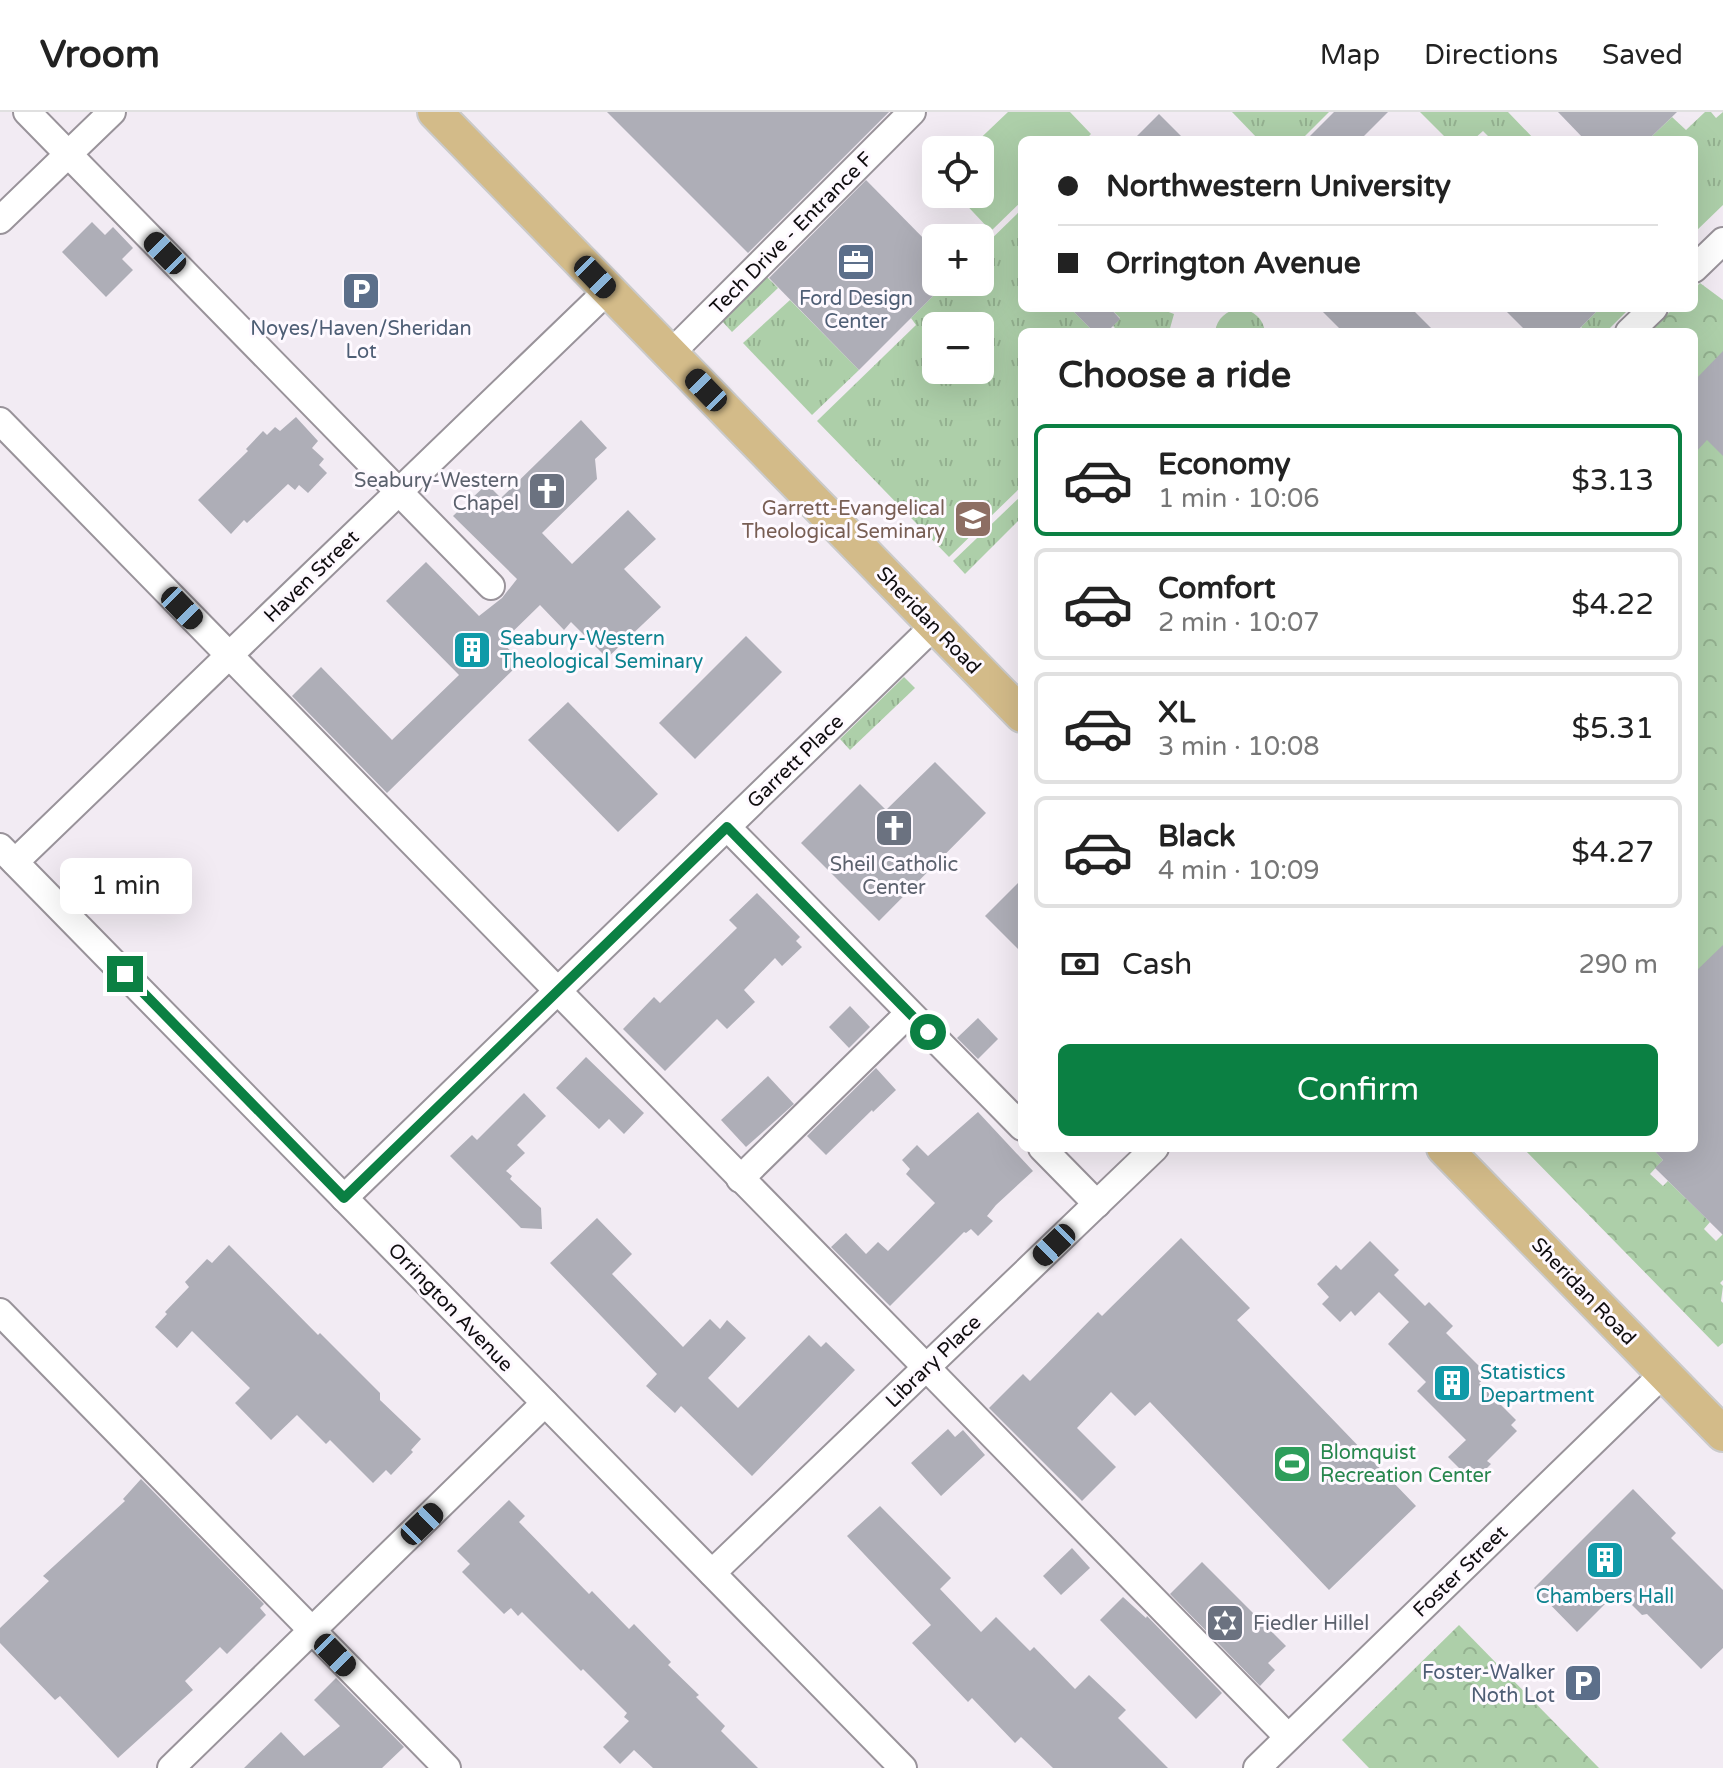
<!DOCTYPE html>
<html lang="en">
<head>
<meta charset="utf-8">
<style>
  body { margin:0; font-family:"Varela Round",sans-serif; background:#f6f6f6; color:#222; height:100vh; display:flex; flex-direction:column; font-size:30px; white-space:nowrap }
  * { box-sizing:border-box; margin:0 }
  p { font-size:26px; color:#767676 }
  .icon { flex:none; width:44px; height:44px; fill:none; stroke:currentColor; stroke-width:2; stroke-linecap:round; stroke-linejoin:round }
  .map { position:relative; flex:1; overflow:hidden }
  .side { position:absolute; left:1018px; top:216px; width:680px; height:824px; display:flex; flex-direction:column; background:#fff; border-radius:12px; box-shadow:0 8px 32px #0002 }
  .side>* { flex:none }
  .banner { position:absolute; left:1018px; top:24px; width:680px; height:176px; border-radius:12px; box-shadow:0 8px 32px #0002; display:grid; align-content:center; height:176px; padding:0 40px; background:#fff }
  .buttons { position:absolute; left:922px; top:24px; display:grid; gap:16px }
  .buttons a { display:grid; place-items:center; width:72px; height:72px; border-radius:12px; background:#fff; box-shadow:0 8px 32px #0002; font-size:40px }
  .end { position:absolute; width:36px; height:36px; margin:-18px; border:10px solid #0b8043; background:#fff; box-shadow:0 0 0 4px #fff }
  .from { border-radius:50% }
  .bubble { position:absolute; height:56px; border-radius:12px; background:#fff; box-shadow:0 8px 32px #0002; font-size:26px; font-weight:600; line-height:56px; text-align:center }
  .car { position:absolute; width:24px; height:48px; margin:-24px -12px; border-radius:10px; box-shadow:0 0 6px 2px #0007; background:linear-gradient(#222 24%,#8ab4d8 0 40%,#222 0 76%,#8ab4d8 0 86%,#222 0) }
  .banner b { display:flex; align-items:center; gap:28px; height:76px; font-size:30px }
  .banner b+b { border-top:2px solid #e0e0e0 }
  .banner i { width:20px; height:20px; background:#222 }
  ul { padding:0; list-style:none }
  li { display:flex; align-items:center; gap:24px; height:112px; margin:0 16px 12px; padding:0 24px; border:4px solid #e0e0e0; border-radius:12px }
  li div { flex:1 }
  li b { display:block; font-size:30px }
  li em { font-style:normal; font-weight:600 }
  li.on { border-color:#0b8043 }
  li>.icon { width:72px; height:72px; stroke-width:1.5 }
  h2 { padding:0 40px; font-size:36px; line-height:96px }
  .pay { display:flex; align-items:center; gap:20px; height:88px; padding:0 40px; font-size:30px }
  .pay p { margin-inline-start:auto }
  .button { display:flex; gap:16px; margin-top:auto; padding:16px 40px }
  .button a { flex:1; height:92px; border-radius:12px; background:#0b8043; color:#fff; font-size:32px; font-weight:600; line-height:92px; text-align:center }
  header { display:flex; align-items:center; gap:48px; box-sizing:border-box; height:112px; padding:0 40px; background:#fff; border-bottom:2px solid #e0e0e0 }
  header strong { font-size:38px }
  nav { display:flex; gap:44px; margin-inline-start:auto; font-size:28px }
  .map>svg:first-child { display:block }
</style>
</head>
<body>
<header>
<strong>Vroom</strong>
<nav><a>Map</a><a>Directions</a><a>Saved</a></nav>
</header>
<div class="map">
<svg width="1723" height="1656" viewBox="0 0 1723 1656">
  <defs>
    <pattern id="grass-tufts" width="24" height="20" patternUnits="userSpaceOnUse" patternTransform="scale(2)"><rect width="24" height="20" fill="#adcfa9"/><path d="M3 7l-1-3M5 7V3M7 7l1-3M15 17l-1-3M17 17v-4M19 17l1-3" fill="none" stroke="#94b190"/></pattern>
    <pattern id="park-crowns" width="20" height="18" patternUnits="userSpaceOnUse" patternTransform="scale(2)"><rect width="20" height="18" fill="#adcfa9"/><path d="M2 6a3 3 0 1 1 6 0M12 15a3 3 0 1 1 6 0" fill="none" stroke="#94b190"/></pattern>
  </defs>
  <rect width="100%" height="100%" fill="#f2ebf3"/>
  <!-- grass -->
  <g fill="url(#grass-tufts)" fill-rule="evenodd">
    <path d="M 1232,0 L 1329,0 L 1301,28 L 1259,28 Z"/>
    <path d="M 1420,0 L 1508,0 L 1535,28 L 1492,28 L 1483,19 L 1473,28 L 1448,28 Z"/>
    <path d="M 1705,0 L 1711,0 L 1716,6 L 1723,0 L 1723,93 L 1694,121 L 1694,28 L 1648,28 L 1672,5 L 1686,18 Z"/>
    <path d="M 1022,97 L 1022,196 L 1070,196 L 1094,220 L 1022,220 L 1022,374 L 949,445 L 817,309 L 916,213 L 911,206 L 947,170 L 980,170 L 980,138 ZM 936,214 L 980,214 L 980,258 L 936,258 Z"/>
    <path d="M 764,162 L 778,176 L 732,220 L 721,208 Z"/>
    <path d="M 790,188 L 859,258 L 812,303 L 743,231 Z"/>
    <path d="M 1110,196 L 1158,196 L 1174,202 L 1169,220 L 1119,220 L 1113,214 L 1120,206 Z"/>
    <path d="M 1240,196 C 1254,199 1263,206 1265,220 L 1215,220 C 1217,206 1226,199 1240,196 Z"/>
    <path d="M 1600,196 L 1630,196 L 1606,220 L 1586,220 L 1581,215 Z"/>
    <path d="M 1022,383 L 1022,405 L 965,462 L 953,449 Z"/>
    <path d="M 904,565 L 915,576 L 850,638 L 840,627 Z"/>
  </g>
  <!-- park -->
  <g fill="url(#park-crowns)">
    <path d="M 1700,171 L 1723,188 L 1723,977 L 1694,977 L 1694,220 L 1648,220 L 1674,196 L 1694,196 L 1694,177 Z"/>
    <path d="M 1523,1036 L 1652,1036 L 1663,1048 L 1650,1062 L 1663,1074 L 1668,1069 L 1710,1110 L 1704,1117 L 1716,1129 L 1723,1122 L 1723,1168 L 1720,1171 L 1723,1174 L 1721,1189 L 1723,1191 L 1723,1231 L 1718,1235 Z"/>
    <path d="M 1459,1513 L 1599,1656 L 1369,1656 L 1342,1628 Z"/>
  </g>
  <!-- garden -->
  <path fill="#adcfa9" d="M 1008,0 L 1070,0 L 1091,22 L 1085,28 L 1022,28 L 1022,89 L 991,119 L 956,82 L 980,82 L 980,38 L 968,38 Z"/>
  <!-- building -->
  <g fill="#aeaeb7">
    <path d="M 607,0 L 889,0 L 748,141 Z"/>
    <path d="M 1334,0 L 1388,0 L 1360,28 L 1306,28 Z"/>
    <path d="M 1558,0 L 1677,0 L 1648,28 L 1585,28 Z"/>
    <path d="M 1159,2 L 1185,28 L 1133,28 Z"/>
    <path d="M 866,68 L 936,139 L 936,181 L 859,258 L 769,166 Z"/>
    <path d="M 92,110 L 105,123 L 113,115 L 133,136 L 122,147 L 133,158 L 106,185 L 62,140 Z"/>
    <path d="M 1070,196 L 1110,196 L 1120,207 L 1107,220 L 1094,220 Z"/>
    <path d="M 1319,196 L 1411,196 L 1435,220 L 1343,220 Z"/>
    <path d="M 1503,196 L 1600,196 L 1576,220 L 1527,220 Z"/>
    <path d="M 1723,239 L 1723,344 L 1707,328 L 1694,342 L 1694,269 Z"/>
    <path d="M 296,305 L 318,329 L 312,336 L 324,347 L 319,353 L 327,361 L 308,381 L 299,373 L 295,378 L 288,372 L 247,411 L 244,408 L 231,422 L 198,388 L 248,339 L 246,337 L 263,319 L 267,323 L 275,315 L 280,319 Z"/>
    <path d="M 581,308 L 607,336 L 595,347 L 597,367 L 542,421 L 572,452 L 628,398 L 656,427 L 624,457 L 661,495 L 607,546 L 571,510 L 564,518 L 540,493 L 502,530 L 521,550 L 387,681 L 292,584 L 321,555 L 392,628 L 459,563 L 386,489 L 426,450 L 479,504 L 502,486 L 517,467 L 453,404 L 487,372 L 501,386 Z"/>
    <path d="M 746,524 L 782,560 L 695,647 L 659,611 Z"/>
    <path d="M 568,590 L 658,682 L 618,720 L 528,628 Z"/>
    <path d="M 935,650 L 986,701 L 879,809 L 801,731 L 860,672 L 886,698 Z"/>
    <path d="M 1022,767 L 1022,841 L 985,804 Z"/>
    <path d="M 757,781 L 800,825 L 796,829 L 802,835 L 782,854 L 775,846 L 744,878 L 755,890 L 727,917 L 717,907 L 665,959 L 623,917 L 654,885 L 660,891 L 737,816 L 729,808 Z"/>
    <path d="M 1723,833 L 1723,1123 L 1655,1056 L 1663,1048 L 1652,1036 L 1694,1036 L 1694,861 Z"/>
    <path d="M 850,894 L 870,915 L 849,936 L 829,915 Z"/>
    <path d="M 978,906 L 998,927 L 978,947 L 957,926 Z"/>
    <path d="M 586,945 L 644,1001 L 624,1022 L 609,1007 L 599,1017 L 556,976 Z"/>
    <path d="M 876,956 L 896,978 L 873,1000 L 872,998 L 826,1043 L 807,1024 Z"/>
    <path d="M 768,964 L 794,992 L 746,1035 L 721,1008 Z"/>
    <path d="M 524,981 L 546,1004 L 517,1033 L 525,1041 L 506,1059 L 512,1064 L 510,1067 L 541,1096 L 542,1117 L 521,1116 L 450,1044 L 472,1023 L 477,1028 Z"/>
    <path d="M 978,1000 L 1033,1059 L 996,1093 L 987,1104 L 993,1109 L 978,1124 L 971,1117 L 966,1121 L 964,1120 L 890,1194 L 831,1135 L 846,1121 L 866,1142 L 878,1130 L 888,1139 L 935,1091 L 906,1062 L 910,1057 L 902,1048 L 917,1033 L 928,1044 Z"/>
    <path d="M 597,1106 L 632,1142 L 612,1162 L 683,1235 L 710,1207 L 720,1217 L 727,1208 L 746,1226 L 708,1266 L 738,1296 L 809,1223 L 821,1235 L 826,1230 L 855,1258 L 752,1364 L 681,1294 L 675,1301 L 646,1274 L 657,1262 L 550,1151 Z"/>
    <path d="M 1181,1126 L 1250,1196 L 1237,1208 L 1416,1394 L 1329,1478 L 1150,1290 L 1135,1304 L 1111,1280 L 1077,1316 L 1116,1355 L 1082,1389 L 989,1296 L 1023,1262 L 1030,1269 L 1098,1200 L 1102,1204 Z"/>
    <path d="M 1370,1129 L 1399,1158 L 1394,1163 L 1425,1194 L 1429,1190 L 1453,1214 L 1446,1221 L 1488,1263 L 1479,1271 L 1516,1308 L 1511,1313 L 1517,1319 L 1487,1349 L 1491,1352 L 1473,1370 L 1448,1345 L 1466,1328 L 1417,1279 L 1426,1270 L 1388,1232 L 1409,1210 L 1379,1180 L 1355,1204 L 1351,1199 L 1340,1210 L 1322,1192 L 1329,1185 L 1317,1172 L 1336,1153 L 1341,1158 Z"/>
    <path d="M 229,1133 L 318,1223 L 320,1221 L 380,1281 L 380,1288 L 421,1327 L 411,1338 L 413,1340 L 391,1363 L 386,1358 L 373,1371 L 330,1328 L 326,1332 L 297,1303 L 271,1328 L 235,1291 L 250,1276 L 192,1219 L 177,1236 L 155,1215 L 167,1202 L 165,1200 L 189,1175 L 185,1170 L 207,1147 L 212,1151 Z"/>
    <path d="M 948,1317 L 955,1325 L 963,1318 L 985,1343 L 941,1384 L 911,1351 Z"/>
    <path d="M 141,1367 L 264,1492 L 260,1496 L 266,1503 L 227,1542 L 220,1535 L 185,1569 L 193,1578 L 118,1646 L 60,1584 L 55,1588 L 0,1531 L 0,1516 L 49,1469 L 43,1464 L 125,1389 L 123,1387 Z"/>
    <path d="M 1633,1377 L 1676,1421 L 1671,1426 L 1723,1478 L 1723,1536 L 1701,1557 L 1647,1502 L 1642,1503 L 1618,1479 L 1577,1520 L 1534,1476 Z"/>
    <path d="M 509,1388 L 525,1404 L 519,1410 L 589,1482 L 592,1479 L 629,1517 L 634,1512 L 671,1550 L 668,1553 L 699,1583 L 696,1585 L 725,1614 L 721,1619 L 758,1656 L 653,1656 L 634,1638 L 620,1652 L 603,1635 L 629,1609 L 624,1605 L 627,1601 L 583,1557 L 581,1559 L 522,1500 L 518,1504 L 511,1496 L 504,1502 L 462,1460 L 470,1452 L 457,1439 Z"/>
    <path d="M 880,1394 L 951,1466 L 940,1477 L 981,1520 L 996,1505 L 1030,1539 L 1034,1535 L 1075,1577 L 1089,1563 L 1126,1598 L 1118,1606 L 1168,1656 L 1053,1656 L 1021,1625 L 1015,1631 L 972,1586 L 968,1590 L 912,1531 L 931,1513 L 847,1424 Z"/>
    <path d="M 1072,1436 L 1090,1456 L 1061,1483 L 1043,1464 Z"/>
    <path d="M 1202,1450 L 1286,1534 L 1268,1551 L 1275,1558 L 1260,1574 L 1170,1482 Z"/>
    <path d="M 1123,1485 L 1146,1506 L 1147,1504 L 1222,1581 L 1196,1607 L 1100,1508 Z"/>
    <path d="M 336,1566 L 404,1635 L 382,1656 L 244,1656 L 281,1620 L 304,1644 L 340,1614 L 314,1588 Z"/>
  </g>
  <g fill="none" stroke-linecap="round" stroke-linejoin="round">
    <!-- minor casing -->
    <g stroke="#99939a" stroke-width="30">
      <g id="minor">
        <path d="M 27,0 L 491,474"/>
        <path d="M 0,108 L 112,0"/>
        <path d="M 1694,157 L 1723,129"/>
        <path d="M 1629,220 L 1654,196"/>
        <path d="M 670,242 L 912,0"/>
        <path d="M 0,309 L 1288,1625"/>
        <path d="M 727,715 L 1022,1015"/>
        <path d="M 0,735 L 903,1656"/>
        <path d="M 15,750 L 608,178"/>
        <path d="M 1042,1036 L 1097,1092"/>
        <path d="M 740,1067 L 909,901"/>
        <path d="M 344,1086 L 935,513"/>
        <path d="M 0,1200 L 447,1656"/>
        <path d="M 712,1461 L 1155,1036"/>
        <path d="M 171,1656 L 545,1291"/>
        <path d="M 1257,1656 L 1664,1261"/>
      </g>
    </g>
    <!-- major casing -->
    <g stroke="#cacaca" stroke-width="38">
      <g id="major">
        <path d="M 435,0 L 1022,603"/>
        <path d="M 1444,1036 L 1723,1322"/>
      </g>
    </g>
    <!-- minor -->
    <use href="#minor" stroke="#fff" stroke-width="26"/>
    <!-- major -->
    <use href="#major" stroke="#d3bb89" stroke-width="34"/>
  </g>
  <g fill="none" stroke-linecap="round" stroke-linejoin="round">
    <!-- route -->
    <path stroke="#0b8043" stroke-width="10" d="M 125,862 L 344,1086 L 727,715 L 928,920"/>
  </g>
  <!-- icons -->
  <defs>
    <g id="office-square" transform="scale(2)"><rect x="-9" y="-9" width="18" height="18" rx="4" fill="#5c6f8a" stroke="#fef9ff"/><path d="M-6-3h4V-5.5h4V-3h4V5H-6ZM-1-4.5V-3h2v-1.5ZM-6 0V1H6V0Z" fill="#fff"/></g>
    <g id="parking-square" transform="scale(2)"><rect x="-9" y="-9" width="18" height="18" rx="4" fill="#5c6f8a" stroke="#fef9ff"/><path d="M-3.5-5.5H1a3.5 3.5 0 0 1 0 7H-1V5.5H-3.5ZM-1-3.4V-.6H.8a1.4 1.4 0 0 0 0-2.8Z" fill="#fff"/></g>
    <g id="church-square" transform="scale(2)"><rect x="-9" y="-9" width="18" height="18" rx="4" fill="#6b7280" stroke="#fef9ff"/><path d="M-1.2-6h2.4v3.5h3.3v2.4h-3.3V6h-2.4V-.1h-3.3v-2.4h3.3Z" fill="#fff"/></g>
    <g id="university-square" transform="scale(2)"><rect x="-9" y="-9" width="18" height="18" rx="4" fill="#8d6e63" stroke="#fef9ff"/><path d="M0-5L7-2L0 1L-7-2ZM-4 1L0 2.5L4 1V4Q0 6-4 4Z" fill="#fff"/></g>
    <g id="building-square" transform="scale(2)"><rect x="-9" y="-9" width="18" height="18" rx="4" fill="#0f9aa8" stroke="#fef9ff"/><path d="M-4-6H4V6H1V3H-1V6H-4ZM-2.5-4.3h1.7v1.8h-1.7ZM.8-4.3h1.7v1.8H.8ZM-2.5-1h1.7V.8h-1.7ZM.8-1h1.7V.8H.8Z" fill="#fff"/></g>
    <g id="stadium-square" transform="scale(2)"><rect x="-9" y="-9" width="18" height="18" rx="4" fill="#2e9e5b" stroke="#fef9ff"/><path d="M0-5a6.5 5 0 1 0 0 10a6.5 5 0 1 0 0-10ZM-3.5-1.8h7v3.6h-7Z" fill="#fff"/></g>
    <g id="synagogue-square" transform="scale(2)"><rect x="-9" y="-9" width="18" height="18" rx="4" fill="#6b7280" stroke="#fef9ff"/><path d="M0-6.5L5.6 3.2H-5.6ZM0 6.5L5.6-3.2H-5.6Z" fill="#fff"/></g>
  </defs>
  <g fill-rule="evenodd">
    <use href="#office-square" x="856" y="150"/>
    <use href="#parking-square" x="361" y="179"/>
    <use href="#church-square" x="547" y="379"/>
    <use href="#university-square" x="973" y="407"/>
    <use href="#building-square" x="472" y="538"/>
    <use href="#church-square" x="894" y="716"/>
    <use href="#building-square" x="1452" y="1271"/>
    <use href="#stadium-square" x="1292" y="1352"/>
    <use href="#building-square" x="1605" y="1448"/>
    <use href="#synagogue-square" x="1225" y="1511"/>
    <use href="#parking-square" x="1583" y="1571"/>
  </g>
  <g text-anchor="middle" stroke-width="6" stroke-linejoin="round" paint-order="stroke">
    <!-- street labels -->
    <g font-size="20" fill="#0f0d0f" stroke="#fef9ff">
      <text transform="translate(791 121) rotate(-45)" y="7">Tech Drive - Entrance F</text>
      <text transform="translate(311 464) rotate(-44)" y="7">Haven Street</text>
      <text transform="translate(929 508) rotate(46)" y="7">Sheridan Road</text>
      <text transform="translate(795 649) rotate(-44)" y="7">Garrett Place</text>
      <text transform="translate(1584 1179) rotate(46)" y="7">Sheridan Road</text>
      <text transform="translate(451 1195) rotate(46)" y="7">Orrington Avenue</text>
      <text transform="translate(933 1249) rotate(-44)" y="7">Library Place</text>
      <text transform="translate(1460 1459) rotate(-44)" y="7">Foster Street</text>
    </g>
    <!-- service labels -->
    <g font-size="20" fill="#4e5e75" stroke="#fef9ff">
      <text x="856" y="193">Ford Design<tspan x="856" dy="23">Center</tspan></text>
      <text x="361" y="223">Noyes/Haven/Sheridan<tspan x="361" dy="23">Lot</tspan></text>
      <text x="1555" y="1567" text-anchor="end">Foster-Walker<tspan x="1555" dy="23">Noth Lot</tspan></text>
    </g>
    <!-- worship labels -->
    <g font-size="20" fill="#5b616d" stroke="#fef9ff" text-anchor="end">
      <text x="519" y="375">Seabury-Western<tspan x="519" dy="23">Chapel</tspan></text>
      <text x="894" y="759" text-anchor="middle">Sheil Catholic<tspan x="894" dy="23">Center</tspan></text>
      <text x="1253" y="1518" text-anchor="start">Fiedler Hillel</text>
    </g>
    <!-- education labels -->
    <g font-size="20" fill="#785e54" stroke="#fef9ff" text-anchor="end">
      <text x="945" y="403">Garrett-Evangelical<tspan x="945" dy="23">Theological Seminary</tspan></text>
    </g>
    <!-- culture labels -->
    <g font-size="20" fill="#0d838f" stroke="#fef9ff" text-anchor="start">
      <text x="500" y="533">Seabury-Western<tspan x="500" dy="23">Theological Seminary</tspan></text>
      <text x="1480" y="1267">Statistics<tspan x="1480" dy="23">Department</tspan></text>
      <text x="1605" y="1491" text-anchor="middle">Chambers Hall</text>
    </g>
    <!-- leisure labels -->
    <g font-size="20" fill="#27864d" stroke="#fef9ff" text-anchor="start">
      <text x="1320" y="1347">Blomquist<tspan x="1320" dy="23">Recreation Center</tspan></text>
    </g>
  </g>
</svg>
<div class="buttons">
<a><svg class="icon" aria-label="locate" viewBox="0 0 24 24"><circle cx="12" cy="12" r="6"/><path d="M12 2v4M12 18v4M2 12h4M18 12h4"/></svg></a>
<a>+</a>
<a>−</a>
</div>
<i class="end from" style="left:928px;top:920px"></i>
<i class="end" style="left:125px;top:862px"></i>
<div class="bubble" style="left:60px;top:746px;width:132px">1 min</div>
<i class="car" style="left:165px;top:141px;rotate:315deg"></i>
<i class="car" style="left:595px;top:165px;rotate:136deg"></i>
<i class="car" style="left:706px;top:278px;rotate:316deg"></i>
<i class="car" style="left:182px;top:496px;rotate:136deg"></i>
<i class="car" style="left:1054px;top:1133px;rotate:226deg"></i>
<i class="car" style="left:422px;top:1412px;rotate:46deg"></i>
<i class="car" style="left:335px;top:1543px;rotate:136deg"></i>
<div class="banner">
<b><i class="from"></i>Northwestern University</b>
<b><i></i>Orrington Avenue</b>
</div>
<section class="side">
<h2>Choose a ride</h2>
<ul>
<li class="on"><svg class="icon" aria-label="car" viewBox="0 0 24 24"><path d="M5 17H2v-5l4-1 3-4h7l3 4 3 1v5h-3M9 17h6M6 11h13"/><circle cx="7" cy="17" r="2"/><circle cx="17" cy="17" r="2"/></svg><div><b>Economy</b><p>1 min · 10:06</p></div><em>$3.13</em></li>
<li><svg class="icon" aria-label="car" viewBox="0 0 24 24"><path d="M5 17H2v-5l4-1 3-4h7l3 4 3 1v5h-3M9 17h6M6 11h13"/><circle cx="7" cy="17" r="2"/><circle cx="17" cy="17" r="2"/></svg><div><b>Comfort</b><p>2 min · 10:07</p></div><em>$4.22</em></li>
<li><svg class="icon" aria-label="car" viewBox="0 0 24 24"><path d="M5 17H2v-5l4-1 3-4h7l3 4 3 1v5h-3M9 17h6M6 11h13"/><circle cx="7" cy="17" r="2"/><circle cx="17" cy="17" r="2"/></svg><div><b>XL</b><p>3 min · 10:08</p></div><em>$5.31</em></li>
<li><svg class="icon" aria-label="car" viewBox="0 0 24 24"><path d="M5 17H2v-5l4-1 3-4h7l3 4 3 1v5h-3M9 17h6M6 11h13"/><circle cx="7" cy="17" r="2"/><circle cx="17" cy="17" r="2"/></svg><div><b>Black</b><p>4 min · 10:09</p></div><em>$4.27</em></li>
</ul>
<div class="pay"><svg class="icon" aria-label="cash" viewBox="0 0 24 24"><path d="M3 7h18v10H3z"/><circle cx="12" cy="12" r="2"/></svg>Cash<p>290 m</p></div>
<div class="button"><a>Confirm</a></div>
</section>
</div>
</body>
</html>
